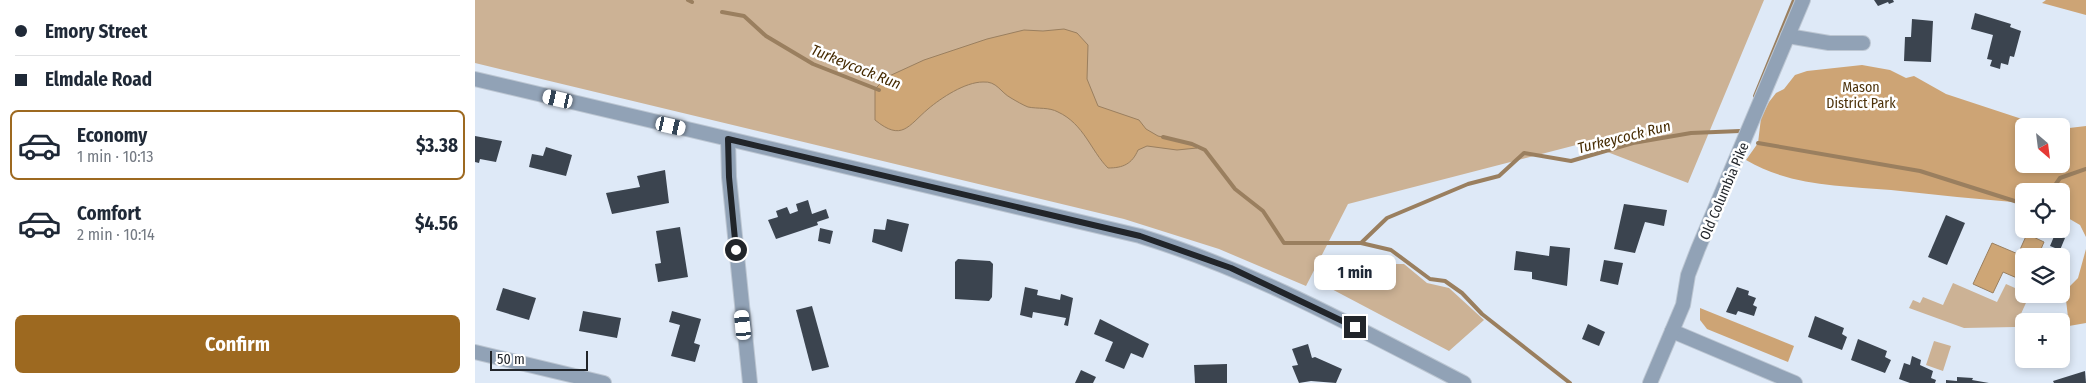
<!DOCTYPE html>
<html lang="en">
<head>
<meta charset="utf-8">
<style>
  body { margin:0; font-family:"Fira Sans Condensed",sans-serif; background:#f2f2f3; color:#1f2937; height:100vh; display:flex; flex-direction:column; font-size:19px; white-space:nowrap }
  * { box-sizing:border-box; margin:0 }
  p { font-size:16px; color:#747a83 }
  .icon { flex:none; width:28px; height:28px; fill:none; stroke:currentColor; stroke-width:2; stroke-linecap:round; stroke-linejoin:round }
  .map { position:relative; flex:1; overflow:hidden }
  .details { display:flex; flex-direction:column; background:#fff; width:475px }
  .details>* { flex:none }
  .hud { display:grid; align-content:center; height:110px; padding:0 15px; background:#fff }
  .needle { width:32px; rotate:152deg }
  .fabs { position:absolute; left:1540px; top:118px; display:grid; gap:10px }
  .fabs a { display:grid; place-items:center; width:55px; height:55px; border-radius:8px; background:#fff; box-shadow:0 2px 8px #0003; font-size:25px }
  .scale { position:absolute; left:15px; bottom:12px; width:98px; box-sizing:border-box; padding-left:5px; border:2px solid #21252a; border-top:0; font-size:14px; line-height:18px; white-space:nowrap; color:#21252a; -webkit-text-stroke:4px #fff; paint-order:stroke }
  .end { position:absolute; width:22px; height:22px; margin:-11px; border:6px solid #21252a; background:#fff; box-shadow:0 0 0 2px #fff }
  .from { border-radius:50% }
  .bubble { position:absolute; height:35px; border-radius:8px; background:#fff; box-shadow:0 2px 8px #0003; font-size:16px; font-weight:700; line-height:35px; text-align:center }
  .car { position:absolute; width:15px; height:30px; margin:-15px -8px; border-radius:6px; box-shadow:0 0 4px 1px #0007; background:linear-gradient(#fff 24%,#345 0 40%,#fff 0 76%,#345 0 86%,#fff 0) }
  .hud b { display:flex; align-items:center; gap:18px; height:48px; font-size:19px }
  .hud b+b { border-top:1px solid #e0e1e3 }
  .hud i { width:12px; height:12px; background:#1f2937 }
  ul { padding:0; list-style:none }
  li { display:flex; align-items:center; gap:15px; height:70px; margin:0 10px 8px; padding:0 5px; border:2px solid transparent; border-radius:8px }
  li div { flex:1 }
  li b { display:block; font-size:19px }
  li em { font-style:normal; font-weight:700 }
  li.selected { border-color:#9d6920 }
  li>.icon { width:45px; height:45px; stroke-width:1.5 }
  .action { display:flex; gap:10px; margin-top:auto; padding:10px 15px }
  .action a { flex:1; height:58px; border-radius:8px; background:#9d6920; color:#fff; font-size:20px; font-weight:700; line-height:58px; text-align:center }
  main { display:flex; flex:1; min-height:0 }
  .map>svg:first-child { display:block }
</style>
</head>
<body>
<main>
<section class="details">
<div class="hud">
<b><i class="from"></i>Emory Street</b>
<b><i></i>Elmdale Road</b>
</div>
<ul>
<li class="selected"><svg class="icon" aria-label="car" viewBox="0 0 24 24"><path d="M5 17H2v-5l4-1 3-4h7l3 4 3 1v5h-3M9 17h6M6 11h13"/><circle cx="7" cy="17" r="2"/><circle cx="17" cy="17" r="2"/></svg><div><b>Economy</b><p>1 min · 10:13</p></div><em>$3.38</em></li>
<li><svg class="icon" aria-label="car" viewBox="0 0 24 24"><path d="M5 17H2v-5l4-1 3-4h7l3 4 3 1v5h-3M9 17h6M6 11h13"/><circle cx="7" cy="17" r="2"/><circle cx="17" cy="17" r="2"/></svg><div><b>Comfort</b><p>2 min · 10:14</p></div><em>$4.56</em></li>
</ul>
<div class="action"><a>Confirm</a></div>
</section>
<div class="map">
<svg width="1611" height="383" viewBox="0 0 1611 383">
  <rect width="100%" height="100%" fill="#dee9f7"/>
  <!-- green -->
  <g fill="#ccb295">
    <path d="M 0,0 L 1289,0 L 1213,183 L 1109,143 L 873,204 L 831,286 L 744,249 L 649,219 L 0,63 Z"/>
    <path d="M 865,264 L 929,264 L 952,283 L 974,288 L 1009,320 L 974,351 L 849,285 Z"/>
    <path d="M 1478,283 L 1522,302 L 1531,284 L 1549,292 L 1549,294 L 1555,294 L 1540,327 L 1489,328 L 1434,308 L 1438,300 L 1445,303 L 1448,297 L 1468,305 Z"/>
    <path d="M 1459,341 L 1476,346 L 1468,371 L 1451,365 Z"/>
  </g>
  <!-- forest -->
  <g fill="#cda475">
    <path d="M 1571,0 L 1611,0 L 1611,15 L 1567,3 Z"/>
    <path d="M 1387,65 L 1415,70 L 1431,78 L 1439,76 L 1471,94 L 1556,122 L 1557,126 L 1549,126 L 1549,164 L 1586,164 L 1586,129 L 1611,126 L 1611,237 L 1605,225 L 1586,214 L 1586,191 L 1549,191 L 1549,203 C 1504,199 1460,195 1416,190 C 1367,186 1314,186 1271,160 L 1283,143 L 1286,118 L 1294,102 L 1301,93 L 1309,89 L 1320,75 L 1332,71 Z"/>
    <path d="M 1611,249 L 1611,323 L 1594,326 L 1590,291 L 1603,278 Z"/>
    <path d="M 1225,308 L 1319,346 L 1313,362 L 1232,329 L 1225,320 Z"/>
  </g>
  <!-- water -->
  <g fill="#cea676" stroke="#9a7f5f">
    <path d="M 589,29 L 602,33 L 613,45 L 612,79 L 623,106 L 664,120 L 671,129 L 683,136 L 717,144 L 722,148 L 702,150 L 672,146 L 663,150 C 657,164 648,168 633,168 C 616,151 609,124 583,112 C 574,107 563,109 553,107 C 548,105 541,101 536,98 C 525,92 522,81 508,82 C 490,82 466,98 453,109 C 433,126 427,142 400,120 L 400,89 L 412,77 L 449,60 L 512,39 L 549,30 L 568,31 Z"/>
    <path d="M 1552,234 L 1569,242 L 1563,256 L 1549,256 L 1549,281 L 1528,272 L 1518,293 L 1498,284 L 1517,243 L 1543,254 Z"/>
  </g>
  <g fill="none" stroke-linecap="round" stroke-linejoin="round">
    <!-- stream -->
    <g stroke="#9a7f5f" stroke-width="4">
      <path d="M 213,0 L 217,2"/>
      <path d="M 247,12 L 269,16 L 291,36 L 338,64 L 404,90"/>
      <path d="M 1280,96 L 1319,0"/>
      <path d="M 688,137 L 717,144 L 730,150 L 760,189 L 788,211 L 809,243 L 886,243 L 916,250 L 955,279 L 970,281 L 987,293 L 1007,314 L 1095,383"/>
      <path d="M 1283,143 L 1445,171 L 1549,204"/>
      <path d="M 1576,191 L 1585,178 L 1611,169"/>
      <path d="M 886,243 L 912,218 L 993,184 L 1024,176 L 1049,153 L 1096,161 L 1158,143 L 1216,133 L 1265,131"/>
    </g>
  </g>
  <!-- building -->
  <g fill="#3b444f">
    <path d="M 1399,0 L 1418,0 L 1419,2 L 1414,4 L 1413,2 L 1403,6 Z"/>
    <path d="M 1500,13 L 1536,24 L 1535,27 L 1546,31 L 1539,57 L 1535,56 L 1533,65 L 1526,63 L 1525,69 L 1515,66 L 1517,60 L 1512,59 L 1518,35 L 1496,29 Z"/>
    <path d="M 1437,19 L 1458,21 L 1456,62 L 1429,61 L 1430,37 L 1436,37 Z"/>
    <path d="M 0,136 L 27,141 L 21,162 L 5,159 L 4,163 L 0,162 Z"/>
    <path d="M 71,147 L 97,155 L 91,176 L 54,167 L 57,154 L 68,156 Z"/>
    <path d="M 190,170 L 194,203 L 137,214 L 131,193 L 165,187 L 162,176 Z"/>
    <path d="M 333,200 L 337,214 L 351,209 L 354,218 L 342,222 L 343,225 L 301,239 L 293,220 L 303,217 L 301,211 L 312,207 L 315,214 L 323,211 L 321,204 Z"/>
    <path d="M 1149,204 L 1192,210 L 1189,226 L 1170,222 L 1160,253 L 1139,249 Z"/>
    <path d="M 1471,215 L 1490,223 L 1472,265 L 1453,257 Z"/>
    <path d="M 412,219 L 434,224 L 427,252 L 397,242 L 399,229 L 410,230 Z"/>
    <path d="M 205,227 L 213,277 L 183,282 L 180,264 L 186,263 L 181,231 Z"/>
    <path d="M 345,228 L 358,231 L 355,244 L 343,241 Z"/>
    <path d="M 1580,234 L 1590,238 L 1585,250 L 1575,246 Z"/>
    <path d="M 1075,246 L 1095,248 L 1092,286 L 1057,279 L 1057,272 L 1039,270 L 1041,251 L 1074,256 Z"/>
    <path d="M 483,259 L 515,261 L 518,264 L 517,297 L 514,301 L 480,299 L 480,262 Z"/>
    <path d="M 1129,260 L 1148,263 L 1143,285 L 1125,281 Z"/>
    <path d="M 550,287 L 563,290 L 562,295 L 585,300 L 586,294 L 598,298 L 593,326 L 589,325 L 591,318 L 558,312 L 557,318 L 545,315 Z"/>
    <path d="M 1262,287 L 1274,291 L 1273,295 L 1281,298 L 1278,305 L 1282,307 L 1279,316 L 1263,311 L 1261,315 L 1251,312 Z"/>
    <path d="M 28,288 L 61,298 L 54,320 L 21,310 Z"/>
    <path d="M 337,306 L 354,367 L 337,371 L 321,310 Z"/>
    <path d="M 108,311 L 146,318 L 142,338 L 104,331 Z"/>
    <path d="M 197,311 L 226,319 L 219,343 L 225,345 L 220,362 L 196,356 L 205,325 L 194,322 Z"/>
    <path d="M 1340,316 L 1369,328 L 1367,334 L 1372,337 L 1367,350 L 1333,337 Z"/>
    <path d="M 625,319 L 674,344 L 668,358 L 656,353 L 649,369 L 630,361 L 638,342 L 619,334 Z"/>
    <path d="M 1113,324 L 1130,332 L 1124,346 L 1107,339 Z"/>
    <path d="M 1383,339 L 1412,351 L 1410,357 L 1416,360 L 1410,373 L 1376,360 Z"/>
    <path d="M 833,344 L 837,358 L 840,357 L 867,369 L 861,383 L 836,381 L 824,383 L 817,366 L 823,365 L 817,349 Z"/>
    <path d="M 1437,356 L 1446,360 L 1445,365 L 1458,371 L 1456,378 L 1461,380 L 1460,383 L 1435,383 L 1424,379 L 1429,363 L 1435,365 Z"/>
    <path d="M 752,364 L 752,383 L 720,383 L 719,365 Z"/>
    <path d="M 606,370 L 621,377 L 618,383 L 600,383 Z"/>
    <path d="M 1610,371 L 1611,383 L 1579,383 L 1578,381 Z"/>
    <path d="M 1482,377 L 1498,378 L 1497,380 L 1514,383 L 1471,383 L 1471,380 L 1482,381 Z"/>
  </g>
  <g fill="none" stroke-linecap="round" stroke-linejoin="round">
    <!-- minor casing -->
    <g stroke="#bcc6d2" stroke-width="16">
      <g id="minor">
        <path d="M 1313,36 L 1354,43 L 1388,43"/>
        <path d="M 0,79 L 665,236 C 779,271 884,329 989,383"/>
        <path d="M 253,139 L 254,177 L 275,383"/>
        <path d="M 1197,331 L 1320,383"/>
        <path d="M 0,352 L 129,383"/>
      </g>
    </g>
    <!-- tertiary casing -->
    <g stroke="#bcc6d2" stroke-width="16">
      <path id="tertiary" d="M 1175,383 L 1208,305 L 1213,275 L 1223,249 L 1328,0"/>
    </g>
    <!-- minor -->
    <use href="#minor" stroke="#91a2b6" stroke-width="14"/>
    <!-- tertiary -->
    <use href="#tertiary" stroke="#91a2b6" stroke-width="14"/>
  </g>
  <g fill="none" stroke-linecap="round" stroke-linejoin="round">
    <!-- route -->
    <path stroke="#21252a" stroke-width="6" d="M 261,250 L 254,177 L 253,139 L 665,236 L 756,268 L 880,327"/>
  </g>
  <g text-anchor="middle" stroke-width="5" stroke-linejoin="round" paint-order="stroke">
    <!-- park labels -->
    <g font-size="14" fill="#4d320a" stroke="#fff">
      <text x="1386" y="92">Mason<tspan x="1386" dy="16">District Park</tspan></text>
    </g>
    <!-- street labels -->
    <g font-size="14" fill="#21252a" stroke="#fff">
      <text transform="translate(1249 191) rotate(-67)" y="5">Old Columbia Pike</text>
    </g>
    <!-- water labels -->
    <g font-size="15" font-style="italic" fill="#452a01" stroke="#fff">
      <text transform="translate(381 67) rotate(22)" y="5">Turkeycock Run</text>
      <text transform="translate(1149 137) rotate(-14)" y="5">Turkeycock Run</text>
    </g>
  </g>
</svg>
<div class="fabs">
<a><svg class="needle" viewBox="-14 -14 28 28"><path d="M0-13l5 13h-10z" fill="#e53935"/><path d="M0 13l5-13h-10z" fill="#747a83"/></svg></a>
<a><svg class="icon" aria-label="locate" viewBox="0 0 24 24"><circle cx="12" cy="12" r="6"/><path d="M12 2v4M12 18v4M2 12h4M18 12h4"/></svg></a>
<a><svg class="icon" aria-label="layers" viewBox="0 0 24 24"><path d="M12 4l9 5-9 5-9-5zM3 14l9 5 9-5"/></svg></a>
<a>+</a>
</div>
<div class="scale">50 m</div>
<i class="end from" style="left:261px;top:250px"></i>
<i class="end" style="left:880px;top:327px"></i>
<div class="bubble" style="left:839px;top:255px;width:82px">1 min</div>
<i class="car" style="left:83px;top:99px;rotate:283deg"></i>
<i class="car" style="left:196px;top:126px;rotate:103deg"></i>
<i class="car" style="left:268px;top:325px;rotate:354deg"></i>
</div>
</main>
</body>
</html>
